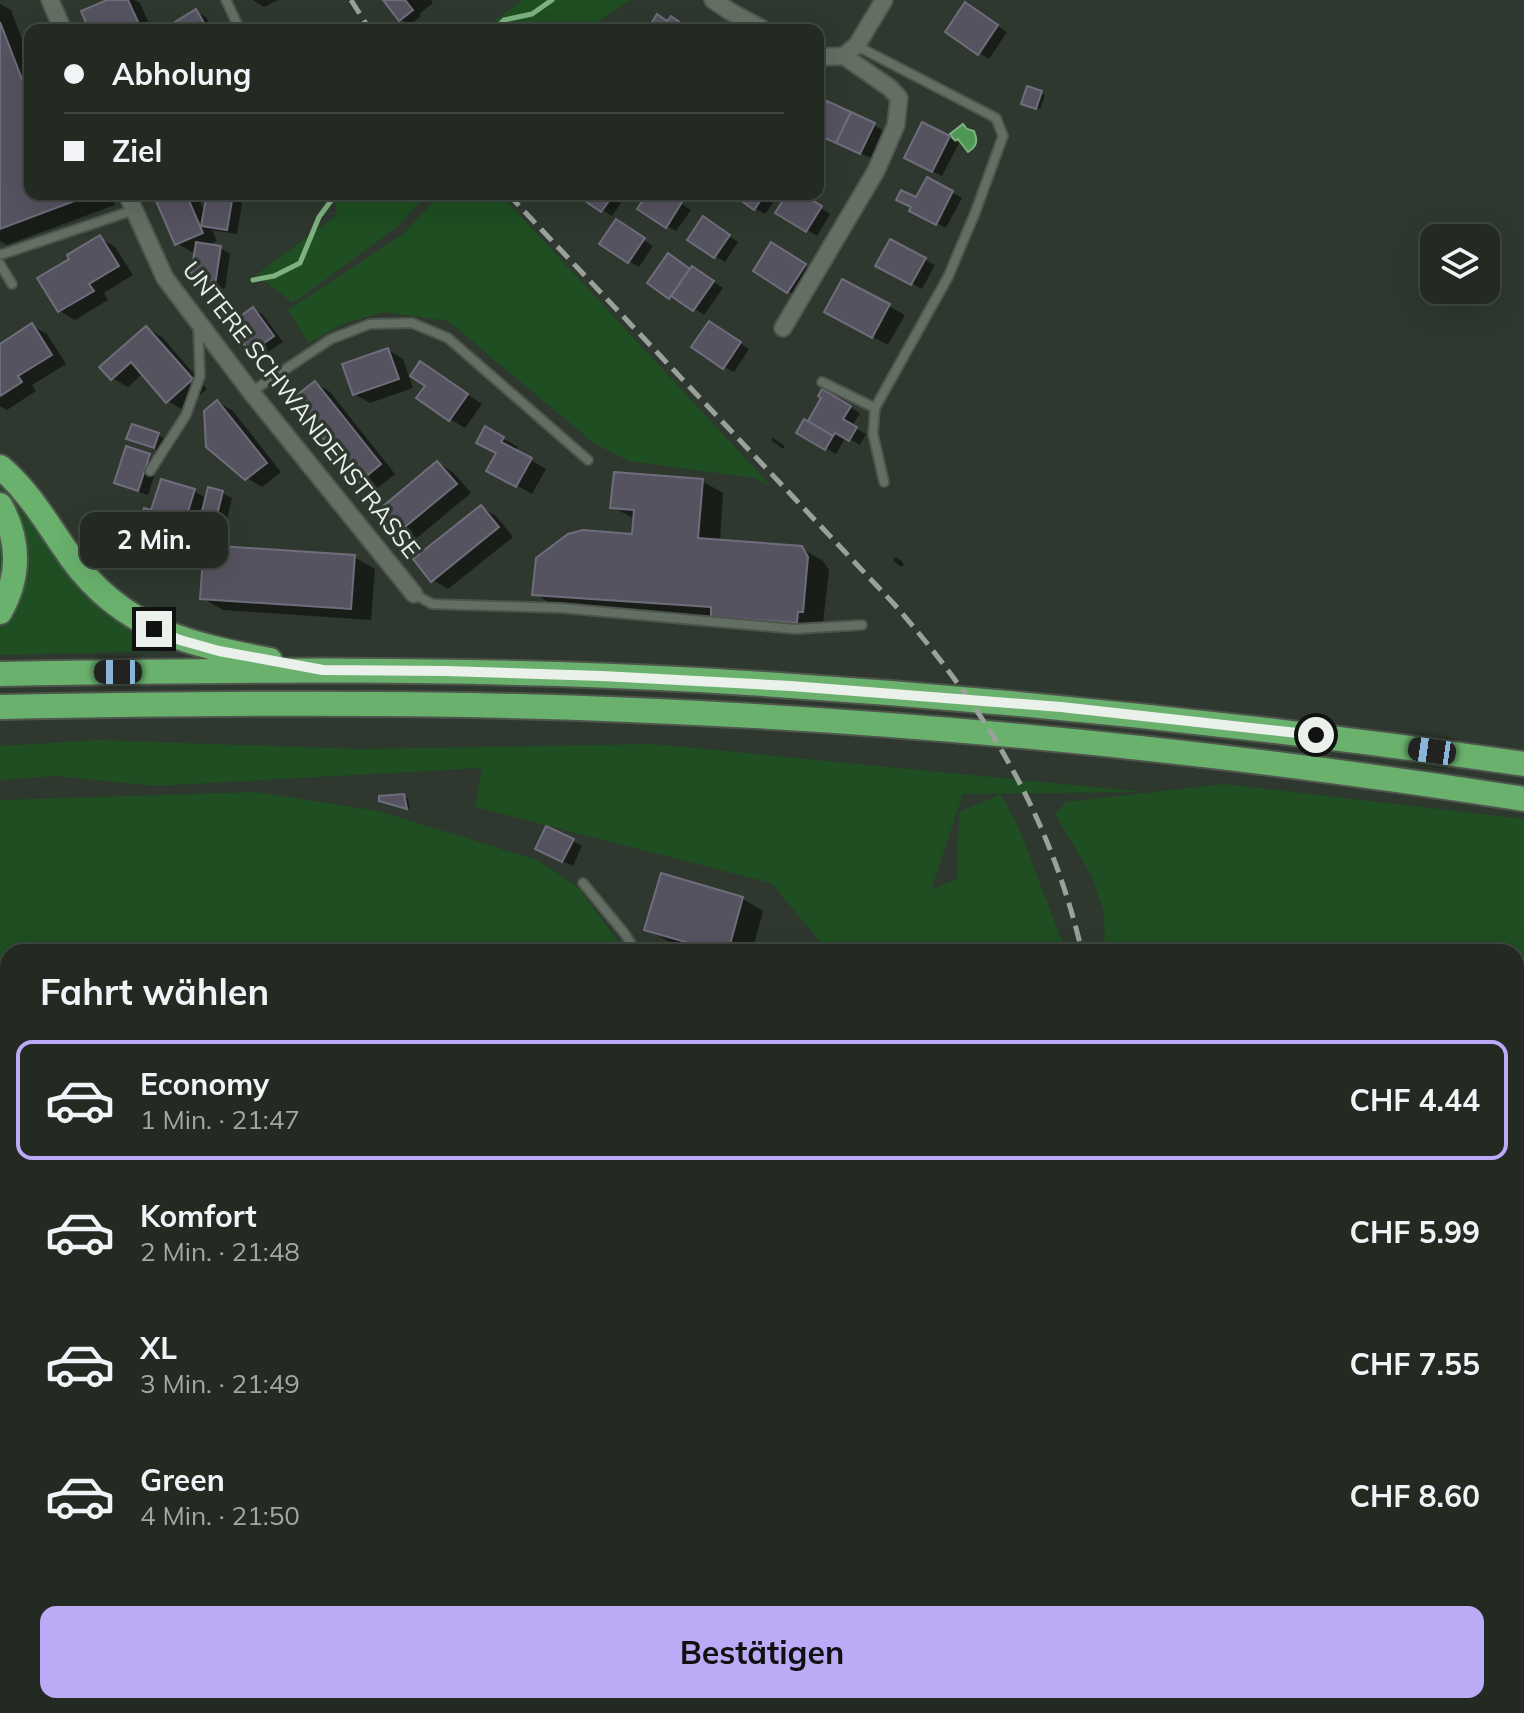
<!DOCTYPE html>
<html lang="de">
<head>
<meta charset="utf-8">
<style>
  body { margin:0; font-family:Mulish,sans-serif; background:#2a322a; color:#f1f3f6; height:100vh; display:flex; flex-direction:column; font-size:30px; white-space:nowrap }
  * { box-sizing:border-box; margin:0 }
  p { font-size:26px; color:#a2a7a5 }
  .icon { flex:none; width:44px; height:44px; fill:none; stroke:currentColor; stroke-width:2; stroke-linecap:round; stroke-linejoin:round }
  .map { position:relative; flex:1; overflow:hidden }
  .drawer { position:absolute; left:0px; top:944px; width:1524px; height:770px; display:flex; flex-direction:column; background:#222a22; border-radius:24px 24px 0 0; box-shadow:0 8px 32px #0002,0 0 0 2px #3f4640 }
  .drawer>* { flex:none }
  .hud { position:absolute; left:24px; top:24px; width:800px; height:176px; border-radius:16px; box-shadow:0 8px 32px #0002,0 0 0 2px #3f4640; display:grid; align-content:center; height:176px; padding:0 40px; background:#222a22 }
  .controls { position:absolute; left:1420px; top:224px; display:grid; gap:16px }
  .controls a { display:grid; place-items:center; width:80px; height:80px; border-radius:16px; background:#222a22; box-shadow:0 8px 32px #0002,0 0 0 2px #3f4640; font-size:40px }
  .end { position:absolute; width:36px; height:36px; margin:-18px; border:10px solid #eaf0ea; background:#111; box-shadow:0 0 0 4px #111 }
  .from { border-radius:50% }
  .bubble { position:absolute; height:56px; border-radius:16px; background:#222a22; box-shadow:0 8px 32px #0002,0 0 0 2px #3f4640; font-size:26px; font-weight:700; line-height:56px; text-align:center }
  .car { position:absolute; width:24px; height:48px; margin:-24px -12px; border-radius:10px; box-shadow:0 0 6px 2px #0007; background:linear-gradient(#222 24%,#8ab4d8 0 40%,#222 0 76%,#8ab4d8 0 86%,#222 0) }
  .hud b { display:flex; align-items:center; gap:28px; height:76px; font-size:30px }
  .hud b+b { border-top:2px solid #3f4640 }
  .hud i { width:20px; height:20px; background:#f1f3f6 }
  ul { padding:0; list-style:none }
  li { display:flex; align-items:center; gap:24px; height:120px; margin:0 16px 12px; padding:0 24px; border:4px solid transparent; border-radius:16px }
  li div { flex:1 }
  li b { display:block; font-size:30px }
  li em { font-style:normal; font-weight:700 }
  li.current { border-color:#bbaaf6 }
  li>.icon { width:72px; height:72px; stroke-width:1.5 }
  h2 { padding:0 40px; font-size:36px; line-height:96px }
  .primary-button { display:flex; gap:16px; margin-top:auto; padding:16px 40px }
  .primary-button a { flex:1; height:92px; border-radius:16px; background:#bbaaf6; color:#111; font-size:32px; font-weight:700; line-height:92px; text-align:center }
  .map>svg:first-child { display:block }
</style>
</head>
<body>
<div class="map">
<svg width="1524" height="1713" viewBox="0 0 1524 1713">
  <rect width="100%" height="100%" fill="#2e382e"/>
  <!-- green -->
  <g fill="#1e4e22">
    <path d="M 523,0 L 630,0 L 586,30 L 481,30 Z"/>
    <path d="M 334,194 L 427,194 L 397,227 L 293,303 L 256,275 L 337,215 Z"/>
    <path d="M 441,194 L 500,194 L 771,486 L 754,478 L 629,461 L 595,444 L 448,321 L 384,312 L 343,324 L 309,343 L 288,310 L 402,235 Z"/>
    <path d="M 0,477 L 143,633 L 170,649 L 169,651 L 0,655 Z"/>
    <path d="M 98,740 L 361,749 L 653,744 L 1145,792 L 963,794 L 931,890 L 957,878 L 959,812 L 1001,794 L 1020,831 L 1066,952 L 829,952 L 771,883 L 475,807 L 482,768 L 156,786 L 55,776 L 0,780 L 0,746 Z"/>
    <path d="M 1224,784 L 1524,819 L 1524,1563 L 1516,1563 L 1516,952 L 1105,952 L 1104,912 L 1091,875 L 1055,814 L 1066,802 Z"/>
    <path d="M 256,792 L 379,811 L 537,860 L 577,886 L 626,952 L 8,952 L 8,975 L 0,970 L 0,800 Z"/>
    <path d="M 8,1151 L 8,1380 L 5,1380 L 0,1391 L 0,1153 Z"/>
    <path d="M 841,1706 L 1198,1706 L 1189,1713 L 834,1713 Z"/>
  </g>
  <!-- water -->
  <path fill="#4f9754" stroke="#7eb281" stroke-width="2" d="M 963,124 L 967,129 L 974,131 C 978,141 977,146 968,152 L 958,139 L 955,141 L 950,134 Z"/>
  <!-- shadow -->
  <g fill="#0007">
    <path d="M 112,0 L 134,0 L 140,3 L 152,30 L 92,30 Z"/>
    <path d="M 253,0 L 278,0 L 264,7 Z"/>
    <path d="M 386,0 L 431,0 L 433,3 L 419,14 L 421,16 L 410,25 L 401,19 Z"/>
    <path d="M 0,4 L 11,10 L 30,61 L 30,194 L 111,194 L 115,205 L 7,245 L 0,241 Z"/>
    <path d="M 975,11 L 1007,32 L 989,59 L 979,53 Z"/>
    <path d="M 196,12 L 206,17 L 213,30 L 168,30 Z"/>
    <path d="M 1041,93 L 1045,95 L 1040,109 L 1027,105 Z"/>
    <path d="M 818,125 L 874,125 L 884,131 L 871,158 L 818,133 Z"/>
    <path d="M 923,125 L 959,143 L 942,176 L 916,163 Z"/>
    <path d="M 928,180 L 962,198 L 946,228 L 912,210 Z"/>
    <path d="M 156,194 L 197,194 L 205,214 L 209,194 L 232,197 L 242,203 L 237,234 L 212,230 L 217,241 L 206,246 L 221,248 L 230,254 L 225,289 L 202,285 L 192,279 L 197,250 L 192,252 L 176,243 Z"/>
    <path d="M 572,194 L 627,194 L 612,216 L 589,201 L 587,204 Z"/>
    <path d="M 650,194 L 667,194 L 691,210 L 676,231 L 667,226 Z"/>
    <path d="M 727,194 L 779,194 L 765,214 L 742,200 L 740,202 Z"/>
    <path d="M 789,194 L 798,194 L 830,214 L 817,236 L 778,212 Z"/>
    <path d="M 713,225 L 738,242 L 725,262 L 715,256 Z"/>
    <path d="M 626,228 L 653,246 L 639,267 L 602,244 Z"/>
    <path d="M 100,238 L 115,247 L 133,275 L 104,293 L 108,300 L 75,320 L 60,311 L 72,260 Z"/>
    <path d="M 891,242 L 935,265 L 922,289 L 878,266 Z"/>
    <path d="M 772,245 L 814,271 L 798,297 L 755,271 Z"/>
    <path d="M 691,271 L 702,274 L 723,288 L 704,315 L 681,300 L 680,303 L 670,297 Z"/>
    <path d="M 843,281 L 905,315 L 888,345 L 842,320 Z"/>
    <path d="M 254,309 L 263,315 L 283,342 L 261,357 L 252,351 Z"/>
    <path d="M 32,326 L 47,334 L 66,364 L 32,385 L 36,391 L 7,410 L 0,406 L 0,346 Z"/>
    <path d="M 146,328 L 162,337 L 207,389 L 183,410 L 168,401 L 143,373 L 128,387 L 112,378 Z"/>
    <path d="M 719,329 L 749,349 L 734,372 L 724,367 Z"/>
    <path d="M 388,350 L 403,359 L 413,388 L 370,403 L 354,394 Z"/>
    <path d="M 436,373 L 482,404 L 465,428 L 450,419 Z"/>
    <path d="M 315,383 L 330,392 L 395,474 L 375,490 L 360,481 Z"/>
    <path d="M 823,392 L 860,413 L 852,426 L 866,434 L 860,445 L 846,437 L 836,454 L 799,432 L 808,424 L 824,397 Z"/>
    <path d="M 218,402 L 233,411 L 281,472 L 262,487 L 247,478 Z"/>
    <path d="M 486,429 L 518,447 L 516,452 L 546,469 L 532,494 L 489,470 L 499,453 Z"/>
    <path d="M 158,435 L 168,441 L 164,452 L 138,444 L 129,438 Z"/>
    <path d="M 773,438 L 785,446 L 783,449 L 771,440 Z"/>
    <path d="M 149,456 L 159,461 L 148,495 L 126,488 L 116,482 Z"/>
    <path d="M 438,463 L 453,472 L 471,493 L 412,542 L 397,533 Z"/>
    <path d="M 702,481 L 723,493 L 720,542 L 801,548 L 823,561 L 829,570 L 823,623 L 818,622 L 817,634 L 734,628 L 716,617 L 555,606 L 535,594 L 634,536 L 635,519 L 612,507 Z"/>
    <path d="M 194,491 L 207,499 L 222,493 L 232,498 L 227,519 L 214,516 L 206,511 L 198,538 L 171,530 L 169,538 L 157,534 L 141,525 L 153,513 Z"/>
    <path d="M 481,507 L 496,516 L 513,537 L 448,589 L 433,580 Z"/>
    <path d="M 113,542 L 131,561 L 124,566 L 120,564 Z"/>
    <path d="M 354,557 L 375,569 L 371,620 L 223,610 L 202,598 Z"/>
    <path d="M 896,557 L 901,560 L 904,565 L 901,567 L 897,564 L 893,560 Z"/>
    <path d="M 404,796 L 408,799 L 410,809 L 385,803 Z"/>
    <path d="M 573,841 L 582,846 L 573,866 L 547,854 Z"/>
    <path d="M 662,876 L 743,899 L 763,911 L 752,952 L 705,952 L 668,941 L 647,929 Z"/>
    <path d="M 0,1469 L 8,1473 L 8,1579 L 0,1577 Z"/>
    <path d="M 441,1706 L 470,1706 L 462,1713 L 439,1713 Z"/>
    <path d="M 584,1706 L 612,1706 L 608,1713 L 595,1713 Z"/>
    <path d="M 680,1706 L 737,1706 L 739,1709 L 732,1713 L 685,1713 Z"/>
    <path d="M 489,1708 L 498,1713 L 477,1713 L 477,1712 Z"/>
  </g>
  <g fill="none" stroke-linecap="round" stroke-linejoin="round">
    <!-- stream -->
    <g stroke="#7eb281" stroke-width="5">
      <path d="M 494,30 L 504,20 L 532,14 L 552,0"/>
      <path d="M 253,280 L 274,276 L 300,263 L 319,217 L 336,194"/>
    </g>
  </g>
  <!-- building -->
  <g fill="#565360" stroke="#6f6d7b" stroke-width="2">
    <path d="M 107,0 L 128,0 L 139,24 L 124,30 L 89,30 L 81,11 Z"/>
    <path d="M 383,0 L 405,0 L 413,10 L 399,21 Z"/>
    <path d="M 965,2 L 998,25 L 978,55 L 945,32 Z"/>
    <path d="M 196,9 L 208,30 L 166,30 L 165,28 Z"/>
    <path d="M 657,14 L 667,21 L 671,16 L 691,30 L 647,30 Z"/>
    <path d="M 0,22 L 30,100 L 30,194 L 93,194 L 0,229 Z"/>
    <path d="M 1027,86 L 1042,91 L 1036,109 L 1021,104 Z"/>
    <path d="M 827,101 L 851,112 L 836,143 L 818,135 L 818,120 Z"/>
    <path d="M 851,112 L 875,123 L 860,154 L 836,143 Z"/>
    <path d="M 922,122 L 950,136 L 932,172 L 904,158 Z"/>
    <path d="M 927,177 L 953,191 L 936,225 L 909,211 L 911,207 L 896,200 L 901,190 L 916,197 Z"/>
    <path d="M 153,194 L 186,194 L 203,233 L 175,245 Z"/>
    <path d="M 207,194 L 233,195 L 227,230 L 201,226 Z"/>
    <path d="M 581,194 L 614,194 L 601,212 L 579,197 Z"/>
    <path d="M 647,194 L 669,194 L 682,202 L 666,228 L 637,209 Z"/>
    <path d="M 732,194 L 765,194 L 754,210 Z"/>
    <path d="M 787,194 L 802,194 L 822,206 L 806,232 L 775,213 Z"/>
    <path d="M 703,216 L 730,235 L 714,258 L 687,240 Z"/>
    <path d="M 616,219 L 645,238 L 628,263 L 599,244 Z"/>
    <path d="M 100,235 L 119,266 L 89,284 L 94,291 L 58,312 L 37,278 L 69,259 L 67,255 Z"/>
    <path d="M 890,239 L 926,258 L 911,285 L 875,266 Z"/>
    <path d="M 196,242 L 221,246 L 215,285 L 190,280 Z"/>
    <path d="M 771,242 L 806,264 L 787,293 L 753,271 Z"/>
    <path d="M 668,253 L 690,269 L 669,299 L 647,283 Z"/>
    <path d="M 692,266 L 714,281 L 693,311 L 671,296 Z"/>
    <path d="M 842,279 L 890,304 L 872,338 L 824,312 Z"/>
    <path d="M 253,307 L 274,336 L 250,353 L 230,324 Z"/>
    <path d="M 709,321 L 741,342 L 723,369 L 691,347 Z"/>
    <path d="M 32,323 L 52,355 L 18,376 L 22,382 L 0,396 L 0,344 Z"/>
    <path d="M 146,326 L 193,379 L 166,403 L 131,362 L 111,380 L 99,367 Z"/>
    <path d="M 388,348 L 399,379 L 353,395 L 342,364 Z"/>
    <path d="M 420,361 L 468,394 L 449,421 L 416,398 L 425,386 L 410,376 Z"/>
    <path d="M 315,381 L 381,464 L 358,483 L 292,399 Z"/>
    <path d="M 822,389 L 851,406 L 843,419 L 857,427 L 849,441 L 835,433 L 833,436 L 808,421 L 821,398 L 818,396 Z"/>
    <path d="M 217,400 L 267,463 L 245,480 L 206,447 L 204,411 Z"/>
    <path d="M 804,419 L 833,436 L 825,450 L 796,433 Z"/>
    <path d="M 132,424 L 159,433 L 154,448 L 126,439 Z"/>
    <path d="M 485,426 L 504,437 L 501,442 L 532,458 L 516,487 L 486,471 L 496,453 L 476,443 Z"/>
    <path d="M 126,446 L 150,454 L 138,491 L 114,483 Z"/>
    <path d="M 437,461 L 457,484 L 395,535 L 376,512 Z"/>
    <path d="M 614,472 L 703,479 L 698,538 L 802,546 L 808,557 L 803,612 L 798,612 L 797,623 L 711,617 L 711,607 L 532,595 L 536,558 L 568,534 L 583,530 L 632,534 L 634,510 L 610,508 Z"/>
    <path d="M 161,479 L 195,489 L 182,531 L 155,523 L 153,530 L 139,526 L 144,508 L 151,510 Z"/>
    <path d="M 208,487 L 223,491 L 217,515 L 202,511 Z"/>
    <path d="M 481,505 L 499,527 L 431,582 L 413,559 Z"/>
    <path d="M 112,540 L 128,557 L 119,565 L 103,547 Z"/>
    <path d="M 204,545 L 355,555 L 351,609 L 200,599 Z"/>
    <path d="M 404,794 L 407,809 L 379,801 L 379,796 Z"/>
    <path d="M 546,826 L 574,839 L 562,862 L 535,849 Z"/>
    <path d="M 661,873 L 743,897 L 728,952 L 720,952 L 644,930 Z"/>
    <path d="M 5,1058 L 8,1060 L 8,1101 L 0,1097 L 0,1067 Z"/>
    <path d="M 0,1467 L 3,1468 L 2,1474 L 8,1475 L 8,1529 L 0,1562 Z"/>
    <path d="M 463,1706 L 456,1713 L 436,1713 L 440,1709 L 438,1706 Z"/>
    <path d="M 678,1706 L 696,1706 L 701,1713 L 682,1713 Z"/>
    <path d="M 696,1706 L 714,1706 L 717,1711 L 714,1713 L 701,1713 Z"/>
  </g>
  <g fill="none" stroke-linecap="round" stroke-linejoin="round">
    <!-- service casing -->
    <g stroke="#4d554d" stroke-width="12">
      <g id="service">
        <path d="M 226,0 L 240,30"/>
        <path d="M 857,46 L 996,118 L 1003,136 L 975,213 L 948,277 L 875,408 L 873,434 L 884,482"/>
        <path d="M 0,255 L 134,210"/>
        <path d="M 0,264 L 12,284"/>
        <path d="M 822,382 L 875,408"/>
        <path d="M 251,392 L 331,339 L 370,324 L 412,323 L 448,338 L 588,460"/>
        <path d="M 150,471 L 186,415 L 200,376 L 198,325"/>
        <path d="M 414,594 L 432,604 L 561,608 L 795,629 L 862,625"/>
        <path d="M 583,883 L 625,934 L 636,952"/>
        <path d="M 652,1706 L 654,1713"/>
        <path d="M 414,1713 L 420,1706"/>
      </g>
    </g>
    <!-- minor casing -->
    <g stroke="#4d554d" stroke-width="20">
      <g id="minor">
        <path d="M 50,0 L 63,30"/>
        <path d="M 713,0 L 731,12 L 764,30"/>
        <path d="M 844,56 L 857,45 L 884,0"/>
        <path d="M 818,57 L 844,56"/>
        <path d="M 127,194 L 165,278 L 251,392 L 414,594"/>
        <path d="M 783,328 L 876,171 L 896,125 L 899,98 L 890,88 L 844,56"/>
        <path d="M 0,1143 L 8,1140"/>
        <path d="M 0,1455 L 8,1458"/>
        <path d="M 1516,1456 L 1524,1455"/>
        <path d="M 265,1706 L 271,1713"/>
        <path d="M 1171,1706 L 1176,1713"/>
        <path d="M 767,1713 L 774,1706"/>
        <path d="M 1520,1713 L 1524,1702"/>
      </g>
    </g>
    <!-- secondary casing -->
    <g stroke="#4d554d" stroke-width="28">
      <g id="secondary">
        <path d="M 0,995 L 8,1000"/>
        <path d="M 0,1015 L 8,1021"/>
        <path d="M 359,1713 L 366,1706"/>
      </g>
    </g>
    <!-- motorway casing -->
    <g stroke="#4d554d" stroke-width="28">
      <g id="motorway">
        <path d="M 0,467 C 31,493 49,527 72,559 C 123,629 190,645 270,660"/>
        <path d="M 0,505 C 20,540 20,577 0,612"/>
        <path d="M 0,674 C 233,670 466,667 699,680 C 975,696 1250,724 1524,764"/>
        <path d="M 0,707 C 156,704 312,702 469,705 C 821,712 1176,744 1524,799"/>
      </g>
    </g>
    <!-- service -->
    <use href="#service" stroke="#646f64" stroke-width="8"/>
    <!-- minor -->
    <use href="#minor" stroke="#646f64" stroke-width="16"/>
    <!-- secondary -->
    <use href="#secondary" stroke="#668367" stroke-width="24"/>
    <!-- motorway -->
    <use href="#motorway" stroke="#6ab16d" stroke-width="24"/>
    <!-- rail -->
    <g stroke="#9aa19a" stroke-width="5" stroke-dasharray="16 8" stroke-linecap="butt">
      <path d="M 351,0 L 370,30"/>
      <path d="M 508,194 L 894,604 C 986,709 1050,815 1082,952"/>
      <path d="M 806,1713 L 814,1706"/>
    </g>
  </g>
  <g fill="none" stroke-linecap="round" stroke-linejoin="round">
    <!-- route -->
    <path stroke="#eaf0ea" stroke-width="10" d="M 154,629 L 180,640 L 219,651 L 323,670 L 446,671 L 602,676 L 791,686 L 1061,707 L 1316,735"/>
  </g>
  <g text-anchor="middle" stroke-width="7" stroke-linejoin="round" paint-order="stroke">
    <!-- street labels -->
    <g font-size="24" fill="#eaf0ea" stroke="#2e382e">
      <text transform="translate(301 410) rotate(52)" y="8">UNTERE SCHWANDENSTRASSE</text>
    </g>
  </g>
</svg>
<div class="controls">
<a><svg class="icon" aria-label="layers" viewBox="0 0 24 24"><path d="M12 4l9 5-9 5-9-5zM3 14l9 5 9-5"/></svg></a>
</div>
<i class="end from" style="left:1316px;top:735px"></i>
<i class="end" style="left:154px;top:629px"></i>
<div class="bubble" style="left:80px;top:512px;width:148px">2 Min.</div>
<i class="car" style="left:118px;top:672px;rotate:270deg"></i>
<i class="car" style="left:1432px;top:751px;rotate:278deg"></i>
<div class="hud">
<b><i class="from"></i>Abholung</b>
<b><i></i>Ziel</b>
</div>
<section class="drawer">
<h2>Fahrt wählen</h2>
<ul>
<li class="current"><svg class="icon" aria-label="car" viewBox="0 0 24 24"><path d="M5 17H2v-5l4-1 3-4h7l3 4 3 1v5h-3M9 17h6M6 11h13"/><circle cx="7" cy="17" r="2"/><circle cx="17" cy="17" r="2"/></svg><div><b>Economy</b><p>1 Min. · 21:47</p></div><em>CHF 4.44</em></li>
<li><svg class="icon" aria-label="car" viewBox="0 0 24 24"><path d="M5 17H2v-5l4-1 3-4h7l3 4 3 1v5h-3M9 17h6M6 11h13"/><circle cx="7" cy="17" r="2"/><circle cx="17" cy="17" r="2"/></svg><div><b>Komfort</b><p>2 Min. · 21:48</p></div><em>CHF 5.99</em></li>
<li><svg class="icon" aria-label="car" viewBox="0 0 24 24"><path d="M5 17H2v-5l4-1 3-4h7l3 4 3 1v5h-3M9 17h6M6 11h13"/><circle cx="7" cy="17" r="2"/><circle cx="17" cy="17" r="2"/></svg><div><b>XL</b><p>3 Min. · 21:49</p></div><em>CHF 7.55</em></li>
<li><svg class="icon" aria-label="car" viewBox="0 0 24 24"><path d="M5 17H2v-5l4-1 3-4h7l3 4 3 1v5h-3M9 17h6M6 11h13"/><circle cx="7" cy="17" r="2"/><circle cx="17" cy="17" r="2"/></svg><div><b>Green</b><p>4 Min. · 21:50</p></div><em>CHF 8.60</em></li>
</ul>
<div class="primary-button"><a>Bestätigen</a></div>
</section>
</div>
</body>
</html>
